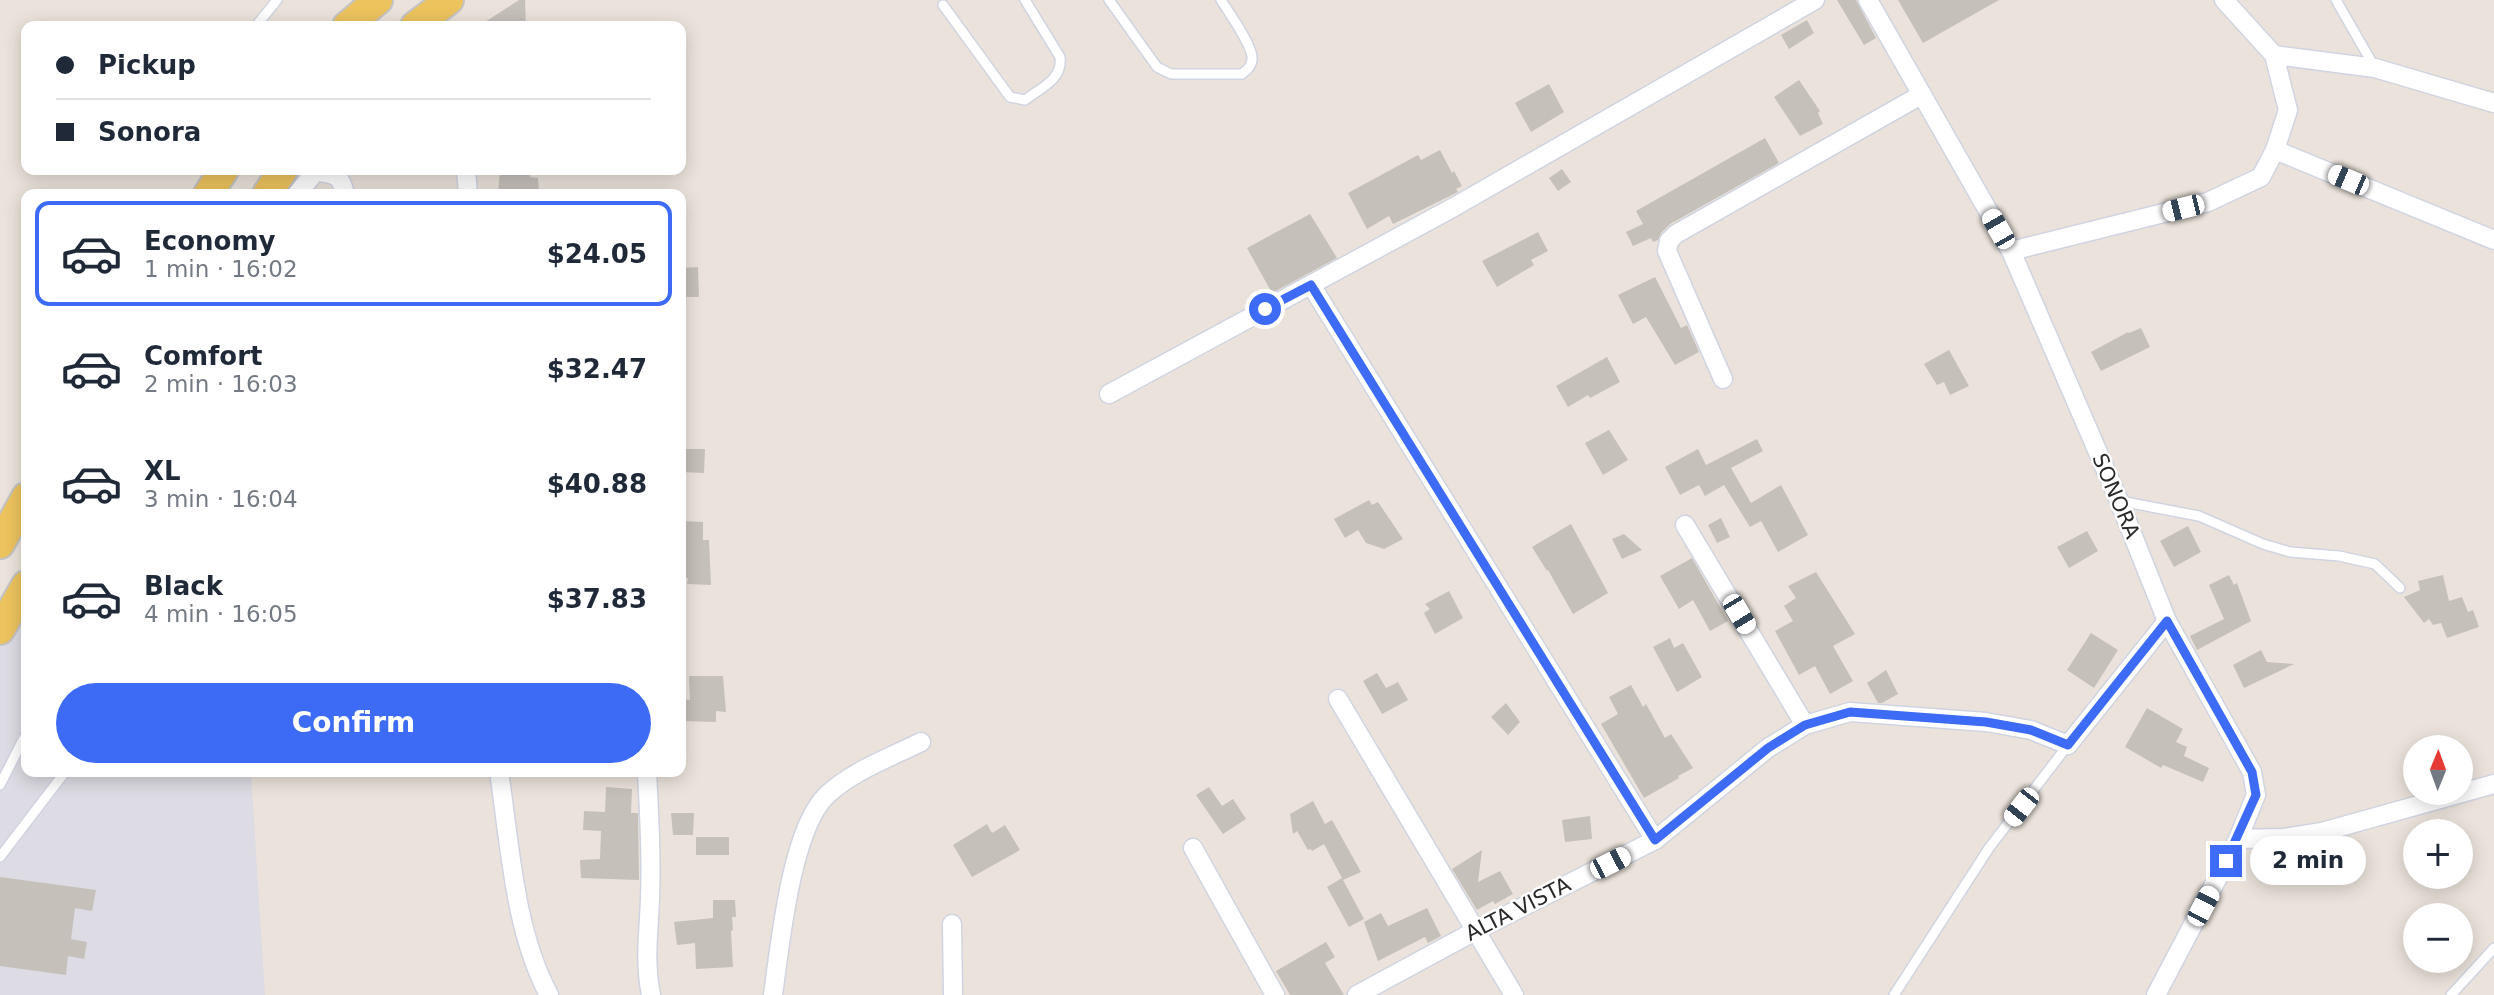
<!DOCTYPE html>
<html lang="en">
<head>
<meta charset="utf-8">
<style>
  body { margin:0; font-family:"DejaVu Sans",sans-serif; background:#f2f2f3; color:#1f2937; height:100vh; display:flex; flex-direction:column; font-size:26px; white-space:nowrap }
  * { box-sizing:border-box; margin:0 }
  p { font-size:23px; color:#747a83 }
  .icon { flex:none; width:38px; height:38px; fill:none; stroke:currentColor; stroke-width:2; stroke-linecap:round; stroke-linejoin:round }
  .map { position:relative; flex:1; overflow:hidden }
  .side { position:absolute; left:21px; top:189px; width:665px; height:588px; display:flex; flex-direction:column; background:#fff; border-radius:14px; box-shadow:0 4px 18px #0003 }
  .side>* { flex:none }
  .hud { position:absolute; left:21px; top:21px; width:665px; height:154px; border-radius:14px; box-shadow:0 4px 18px #0003; display:grid; align-content:center; height:154px; padding:0 35px; background:#fff }
  .needle { width:46px; rotate:1deg }
  .fabs { position:absolute; left:2403px; top:735px; display:grid; gap:14px }
  .fabs a { display:grid; place-items:center; width:70px; height:70px; border-radius:50%; background:#fff; box-shadow:0 4px 18px #0003; font-size:35px }
  .end { position:absolute; width:32px; height:32px; margin:-16px; border:9px solid #3d6bf5; background:#fff; box-shadow:0 0 0 4px #fff }
  .from { border-radius:50% }
  .bubble { position:absolute; height:49px; border-radius:24px; background:#fff; box-shadow:0 4px 18px #0003; font-size:23px; font-weight:800; line-height:49px; text-align:center }
  .car { position:absolute; width:21px; height:42px; margin:-21px -10px; border-radius:9px; box-shadow:0 0 5px 2px #0007; background:linear-gradient(#fff 24%,#345 0 40%,#fff 0 76%,#345 0 86%,#fff 0) }
  .hud b { display:flex; align-items:center; gap:24px; height:66px; font-size:26px }
  .hud b+b { border-top:2px solid #e0e1e3 }
  .hud i { width:18px; height:18px; background:#1f2937 }
  ul { padding:12px 0 0; list-style:none }
  li { display:flex; align-items:center; gap:21px; height:105px; margin:0 14px 10px; padding:0 21px; border:4px solid transparent; border-radius:14px }
  li div { flex:1 }
  li b { display:block; font-size:26px }
  li em { font-style:normal; font-weight:800 }
  li.active { border-color:#3d6bf5 }
  li>.icon { width:63px; height:63px; stroke-width:1.5 }
  .action { display:flex; gap:14px; margin-top:auto; padding:14px 35px }
  .action a { flex:1; height:80px; border-radius:42px; background:#3d6bf5; color:#fff; font-size:28px; font-weight:800; line-height:80px; text-align:center }
  .map>svg:first-child { display:block }
</style>
</head>
<body>
<div class="map">
<svg width="2494" height="995" viewBox="0 0 2494 995">
  <rect width="100%" height="100%" fill="#ebe3db"/>
  <!-- industrial -->
  <path fill="#dddbe3" d="M 26,597 L 26,772 L 251,772 L 265,995 L 0,995 L 0,638 Z"/>
  <!-- building -->
  <g fill="#c6c0ba">
    <path d="M 519,0 L 525,0 L 526,26 L 479,26 Z"/>
    <path d="M 1837,0 L 1856,0 L 1876,38 L 1864,45 Z"/>
    <path d="M 1898,0 L 1999,0 L 1923,43 Z"/>
    <path d="M 1807,20 L 1814,33 L 1789,49 L 1781,35 Z"/>
    <path d="M 1799,80 L 1820,111 L 1818,113 L 1823,124 L 1800,136 L 1774,97 Z"/>
    <path d="M 1549,84 L 1564,112 L 1531,132 L 1515,103 Z"/>
    <path d="M 1765,138 L 1779,163 L 1670,224 L 1661,233 L 1658,240 L 1653,242 L 1651,238 L 1633,246 L 1626,232 L 1643,224 L 1636,211 Z"/>
    <path d="M 1440,150 L 1452,173 L 1454,171 L 1462,186 L 1456,189 L 1458,192 L 1393,224 L 1389,216 L 1367,229 L 1348,193 L 1418,155 L 1421,160 Z"/>
    <path d="M 1562,169 L 1571,182 L 1558,191 L 1549,178 Z"/>
    <path d="M 500,170 L 530,170 L 530,177 L 538,178 L 539,194 L 498,194 Z"/>
    <path d="M 1310,214 L 1337,258 L 1272,293 L 1247,248 Z"/>
    <path d="M 1538,232 L 1548,251 L 1531,260 L 1534,265 L 1497,287 L 1482,261 Z"/>
    <path d="M 698,267 L 699,297 L 683,297 L 681,268 Z"/>
    <path d="M 1655,277 L 1681,328 L 1687,325 L 1699,352 L 1675,365 L 1646,317 L 1633,324 L 1618,295 Z"/>
    <path d="M 2141,328 L 2150,347 L 2101,371 L 2091,352 L 2128,332 L 2129,333 Z"/>
    <path d="M 1949,350 L 1969,386 L 1950,395 L 1944,382 L 1937,385 L 1924,364 Z"/>
    <path d="M 1607,357 L 1620,382 L 1590,398 L 1588,395 L 1568,407 L 1556,386 Z"/>
    <path d="M 1609,430 L 1628,460 L 1603,475 L 1585,443 Z"/>
    <path d="M 1757,439 L 1763,451 L 1731,468 L 1751,503 L 1781,485 L 1808,535 L 1778,552 L 1761,521 L 1750,527 L 1724,485 L 1705,496 L 1699,485 L 1680,495 L 1665,467 L 1698,449 L 1706,465 Z"/>
    <path d="M 681,449 L 705,449 L 704,473 L 681,472 Z"/>
    <path d="M 1369,500 L 1372,505 L 1378,502 L 1403,539 L 1384,549 L 1366,543 L 1358,530 L 1345,538 L 1334,519 Z"/>
    <path d="M 1721,518 L 1730,537 L 1717,543 L 1708,525 Z"/>
    <path d="M 681,521 L 703,522 L 703,540 L 709,540 L 711,585 L 687,584 L 688,578 L 681,578 Z"/>
    <path d="M 1571,524 L 1608,593 L 1573,614 L 1548,570 L 1547,571 L 1532,547 Z"/>
    <path d="M 2188,526 L 2201,552 L 2174,567 L 2160,541 Z"/>
    <path d="M 2087,531 L 2098,551 L 2069,568 L 2057,547 Z"/>
    <path d="M 1624,534 L 1642,550 L 1622,559 L 1612,539 Z"/>
    <path d="M 1692,558 L 1728,621 L 1710,631 L 1693,600 L 1679,609 L 1660,576 Z"/>
    <path d="M 1816,572 L 1855,634 L 1833,646 L 1853,681 L 1830,694 L 1815,666 L 1799,675 L 1775,631 L 1793,621 L 1784,606 L 1796,598 L 1788,586 Z"/>
    <path d="M 2229,575 L 2234,585 L 2237,583 L 2251,621 L 2197,650 L 2190,636 L 2224,619 L 2209,585 Z"/>
    <path d="M 2443,575 L 2449,601 L 2462,597 L 2468,612 L 2473,610 L 2479,627 L 2447,638 L 2441,623 L 2433,625 L 2429,619 L 2424,623 L 2404,597 L 2420,590 L 2418,581 Z"/>
    <path d="M 1449,591 L 1463,618 L 1435,634 L 1424,613 L 1430,609 L 1425,604 Z"/>
    <path d="M 2091,633 L 2118,650 L 2094,688 L 2067,670 Z"/>
    <path d="M 1670,638 L 1674,648 L 1683,643 L 1702,677 L 1677,692 L 1653,647 Z"/>
    <path d="M 2261,650 L 2267,662 L 2294,664 L 2244,688 L 2233,665 Z"/>
    <path d="M 1886,670 L 1898,694 L 1882,703 L 1878,703 L 1867,683 Z"/>
    <path d="M 1377,673 L 1386,688 L 1398,682 L 1408,700 L 1382,714 L 1363,681 Z"/>
    <path d="M 689,676 L 723,676 L 726,712 L 716,711 L 716,722 L 681,721 L 681,699 L 690,700 Z"/>
    <path d="M 1631,685 L 1643,707 L 1646,704 L 1665,738 L 1671,734 L 1693,768 L 1678,776 L 1679,778 L 1644,798 L 1601,724 L 1618,714 L 1609,697 Z"/>
    <path d="M 1506,703 L 1520,722 L 1508,735 L 1491,717 Z"/>
    <path d="M 2147,708 L 2183,729 L 2176,742 L 2187,747 L 2184,756 L 2209,768 L 2203,782 L 2163,765 L 2161,768 L 2125,747 Z"/>
    <path d="M 606,787 L 632,789 L 631,813 L 638,813 L 639,880 L 581,878 L 580,860 L 600,859 L 601,831 L 583,830 L 584,811 L 605,812 Z"/>
    <path d="M 1209,787 L 1222,806 L 1233,799 L 1246,819 L 1223,834 L 1196,795 Z"/>
    <path d="M 1313,801 L 1325,824 L 1332,820 L 1361,872 L 1343,880 L 1324,844 L 1312,851 L 1311,849 L 1308,850 L 1297,831 L 1293,834 L 1290,814 Z"/>
    <path d="M 671,813 L 694,813 L 693,835 L 673,835 Z"/>
    <path d="M 1590,816 L 1592,839 L 1565,842 L 1562,820 Z"/>
    <path d="M 987,824 L 992,833 L 1005,825 L 1020,850 L 972,877 L 953,845 Z"/>
    <rect x="696" y="837" width="33" height="18"/>
    <path d="M 1482,850 L 1478,882 L 1500,871 L 1513,894 L 1495,904 L 1493,901 L 1477,910 L 1452,869 Z"/>
    <path d="M 0,877 L 96,890 L 92,911 L 75,908 L 71,939 L 87,942 L 84,959 L 68,956 L 66,975 L 0,966 Z"/>
    <path d="M 1342,878 L 1364,919 L 1349,927 L 1327,887 Z"/>
    <path d="M 713,900 L 735,900 L 736,917 L 732,917 L 733,930 L 731,931 L 733,967 L 696,969 L 695,943 L 677,945 L 674,922 L 713,918 Z"/>
    <path d="M 1427,908 L 1441,936 L 1428,943 L 1425,937 L 1378,961 L 1364,922 L 1381,913 L 1388,926 Z"/>
    <path d="M 1326,942 L 1335,957 L 1325,963 L 1344,995 L 1290,995 L 1276,971 Z"/>
  </g>
  <g fill="none" stroke-linecap="round" stroke-linejoin="round">
    <!-- service casing -->
    <g stroke="#d0d4e1" stroke-width="12">
      <g id="service">
        <path d="M 1109,0 L 1157,67 L 1171,74 L 1242,74 C 1247,70 1251,67 1252,60 C 1254,47 1229,13 1221,0"/>
        <path d="M 2336,0 L 2375,68"/>
        <path d="M 943,5 L 1010,97 L 1025,100 C 1041,88 1063,79 1060,57 L 1025,0"/>
        <path d="M 256,26 L 277,0"/>
        <path d="M 2120,501 L 2199,516 L 2263,544 L 2290,552 L 2339,556 L 2375,564 L 2400,588"/>
        <path d="M 0,785 L 26,734"/>
        <path d="M 0,857 L 65,772"/>
        <path d="M 1894,995 L 1989,848 L 2068,745"/>
        <path d="M 2451,995 L 2494,948"/>
      </g>
    </g>
    <!-- minor casing -->
    <g stroke="#d0d4e1" stroke-width="21">
      <g id="minor">
        <path d="M 1868,0 L 2011,251 L 2119,501 L 2167,621 L 2252,772 L 2256,795 L 2238,839 L 2156,995"/>
        <path d="M 2274,55 L 2375,68 L 2494,103"/>
        <path d="M 2275,150 L 2494,240"/>
        <path d="M 466,170 L 468,194"/>
        <path d="M 315,171 C 335,175 340,173 345,194"/>
        <path d="M 297,194 L 317,170"/>
        <path d="M 2011,251 L 2208,202 L 2261,177 L 2275,150 L 2288,110 L 2274,55 L 2224,0"/>
        <path d="M 1311,285 L 1655,840"/>
        <path d="M 1723,379 L 1667,251 L 1669,241 L 1676,234 L 1921,95"/>
        <path d="M 1109,394 L 1454,207 L 1815,0"/>
        <path d="M 1685,525 L 1805,725"/>
        <path d="M 1338,699 L 1514,995"/>
        <path d="M 499,772 C 510,844 514,930 549,995"/>
        <path d="M 647,772 C 649,814 652,855 650,897 C 649,931 644,961 651,995"/>
        <path d="M 2238,839 L 2284,838 L 2322,832 L 2494,784"/>
        <path d="M 1193,848 L 1275,995"/>
        <path d="M 952,924 L 953,995"/>
        <path d="M 773,995 C 780,945 791,829 827,795 C 852,771 891,757 921,742"/>
        <path d="M 1357,995 L 1475,931 L 1655,840 L 1768,748 L 1805,725 L 1850,712 L 1986,722 L 2031,730 L 2068,745 L 2167,621"/>
      </g>
    </g>
    <!-- primary casing -->
    <g stroke="#c3c3c3" stroke-width="32">
      <g id="primary">
        <path d="M 347,26 L 378,0"/>
        <path d="M 415,26 L 449,0"/>
        <path d="M 208,194 L 224,170"/>
        <path d="M 267,194 L 283,170"/>
        <path d="M 0,544 L 26,497"/>
        <path d="M 0,630 L 26,585"/>
      </g>
    </g>
    <!-- service -->
    <use href="#service" stroke="#fff" stroke-width="9"/>
    <!-- minor -->
    <use href="#minor" stroke="#fff" stroke-width="18"/>
    <!-- primary -->
    <use href="#primary" stroke="#edc35e" stroke-width="28"/>
  </g>
  <g fill="none" stroke-linecap="round" stroke-linejoin="round">
    <!-- route -->
    <path stroke="#3d6bf5" stroke-width="9" d="M 1265,309 L 1311,285 L 1655,840 L 1768,748 L 1805,725 L 1850,712 L 1986,722 L 2031,730 L 2068,745 L 2167,621 L 2252,772 L 2256,795 L 2226,861"/>
  </g>
  <g text-anchor="middle" stroke-width="5" stroke-linejoin="round" paint-order="stroke">
    <!-- street labels -->
    <g font-size="21" fill="#292929" stroke="#fff">
      <text transform="translate(2116 496) rotate(67)" y="7">SONORA</text>
      <text transform="translate(1518 909) rotate(-27)" y="7">ALTA VISTA</text>
    </g>
  </g>
</svg>
<div class="fabs">
<a><svg class="needle" viewBox="-14 -14 28 28"><path d="M0-13l5 13h-10z" fill="#e53935"/><path d="M0 13l5-13h-10z" fill="#747a83"/></svg></a>
<a>+</a>
<a>−</a>
</div>
<i class="end from" style="left:1265px;top:309px"></i>
<i class="end" style="left:2226px;top:861px"></i>
<div class="bubble" style="left:2250px;top:836px;width:116px">2 min</div>
<i class="car" style="left:2348px;top:180px;rotate:293deg"></i>
<i class="car" style="left:2183px;top:208px;rotate:256deg"></i>
<i class="car" style="left:1998px;top:229px;rotate:330deg"></i>
<i class="car" style="left:1739px;top:614px;rotate:149deg"></i>
<i class="car" style="left:2021px;top:807px;rotate:218deg"></i>
<i class="car" style="left:1610px;top:863px;rotate:63deg"></i>
<i class="car" style="left:2203px;top:906px;rotate:28deg"></i>
<div class="hud">
<b><i class="from"></i>Pickup</b>
<b><i></i>Sonora</b>
</div>
<section class="side">
<ul>
<li class="active"><svg class="icon" aria-label="car" viewBox="0 0 24 24"><path d="M5 17H2v-5l4-1 3-4h7l3 4 3 1v5h-3M9 17h6M6 11h13"/><circle cx="7" cy="17" r="2"/><circle cx="17" cy="17" r="2"/></svg><div><b>Economy</b><p>1 min · 16:02</p></div><em>$24.05</em></li>
<li><svg class="icon" aria-label="car" viewBox="0 0 24 24"><path d="M5 17H2v-5l4-1 3-4h7l3 4 3 1v5h-3M9 17h6M6 11h13"/><circle cx="7" cy="17" r="2"/><circle cx="17" cy="17" r="2"/></svg><div><b>Comfort</b><p>2 min · 16:03</p></div><em>$32.47</em></li>
<li><svg class="icon" aria-label="car" viewBox="0 0 24 24"><path d="M5 17H2v-5l4-1 3-4h7l3 4 3 1v5h-3M9 17h6M6 11h13"/><circle cx="7" cy="17" r="2"/><circle cx="17" cy="17" r="2"/></svg><div><b>XL</b><p>3 min · 16:04</p></div><em>$40.88</em></li>
<li><svg class="icon" aria-label="car" viewBox="0 0 24 24"><path d="M5 17H2v-5l4-1 3-4h7l3 4 3 1v5h-3M9 17h6M6 11h13"/><circle cx="7" cy="17" r="2"/><circle cx="17" cy="17" r="2"/></svg><div><b>Black</b><p>4 min · 16:05</p></div><em>$37.83</em></li>
</ul>
<div class="action"><a>Confirm</a></div>
</section>
</div>
</body>
</html>
